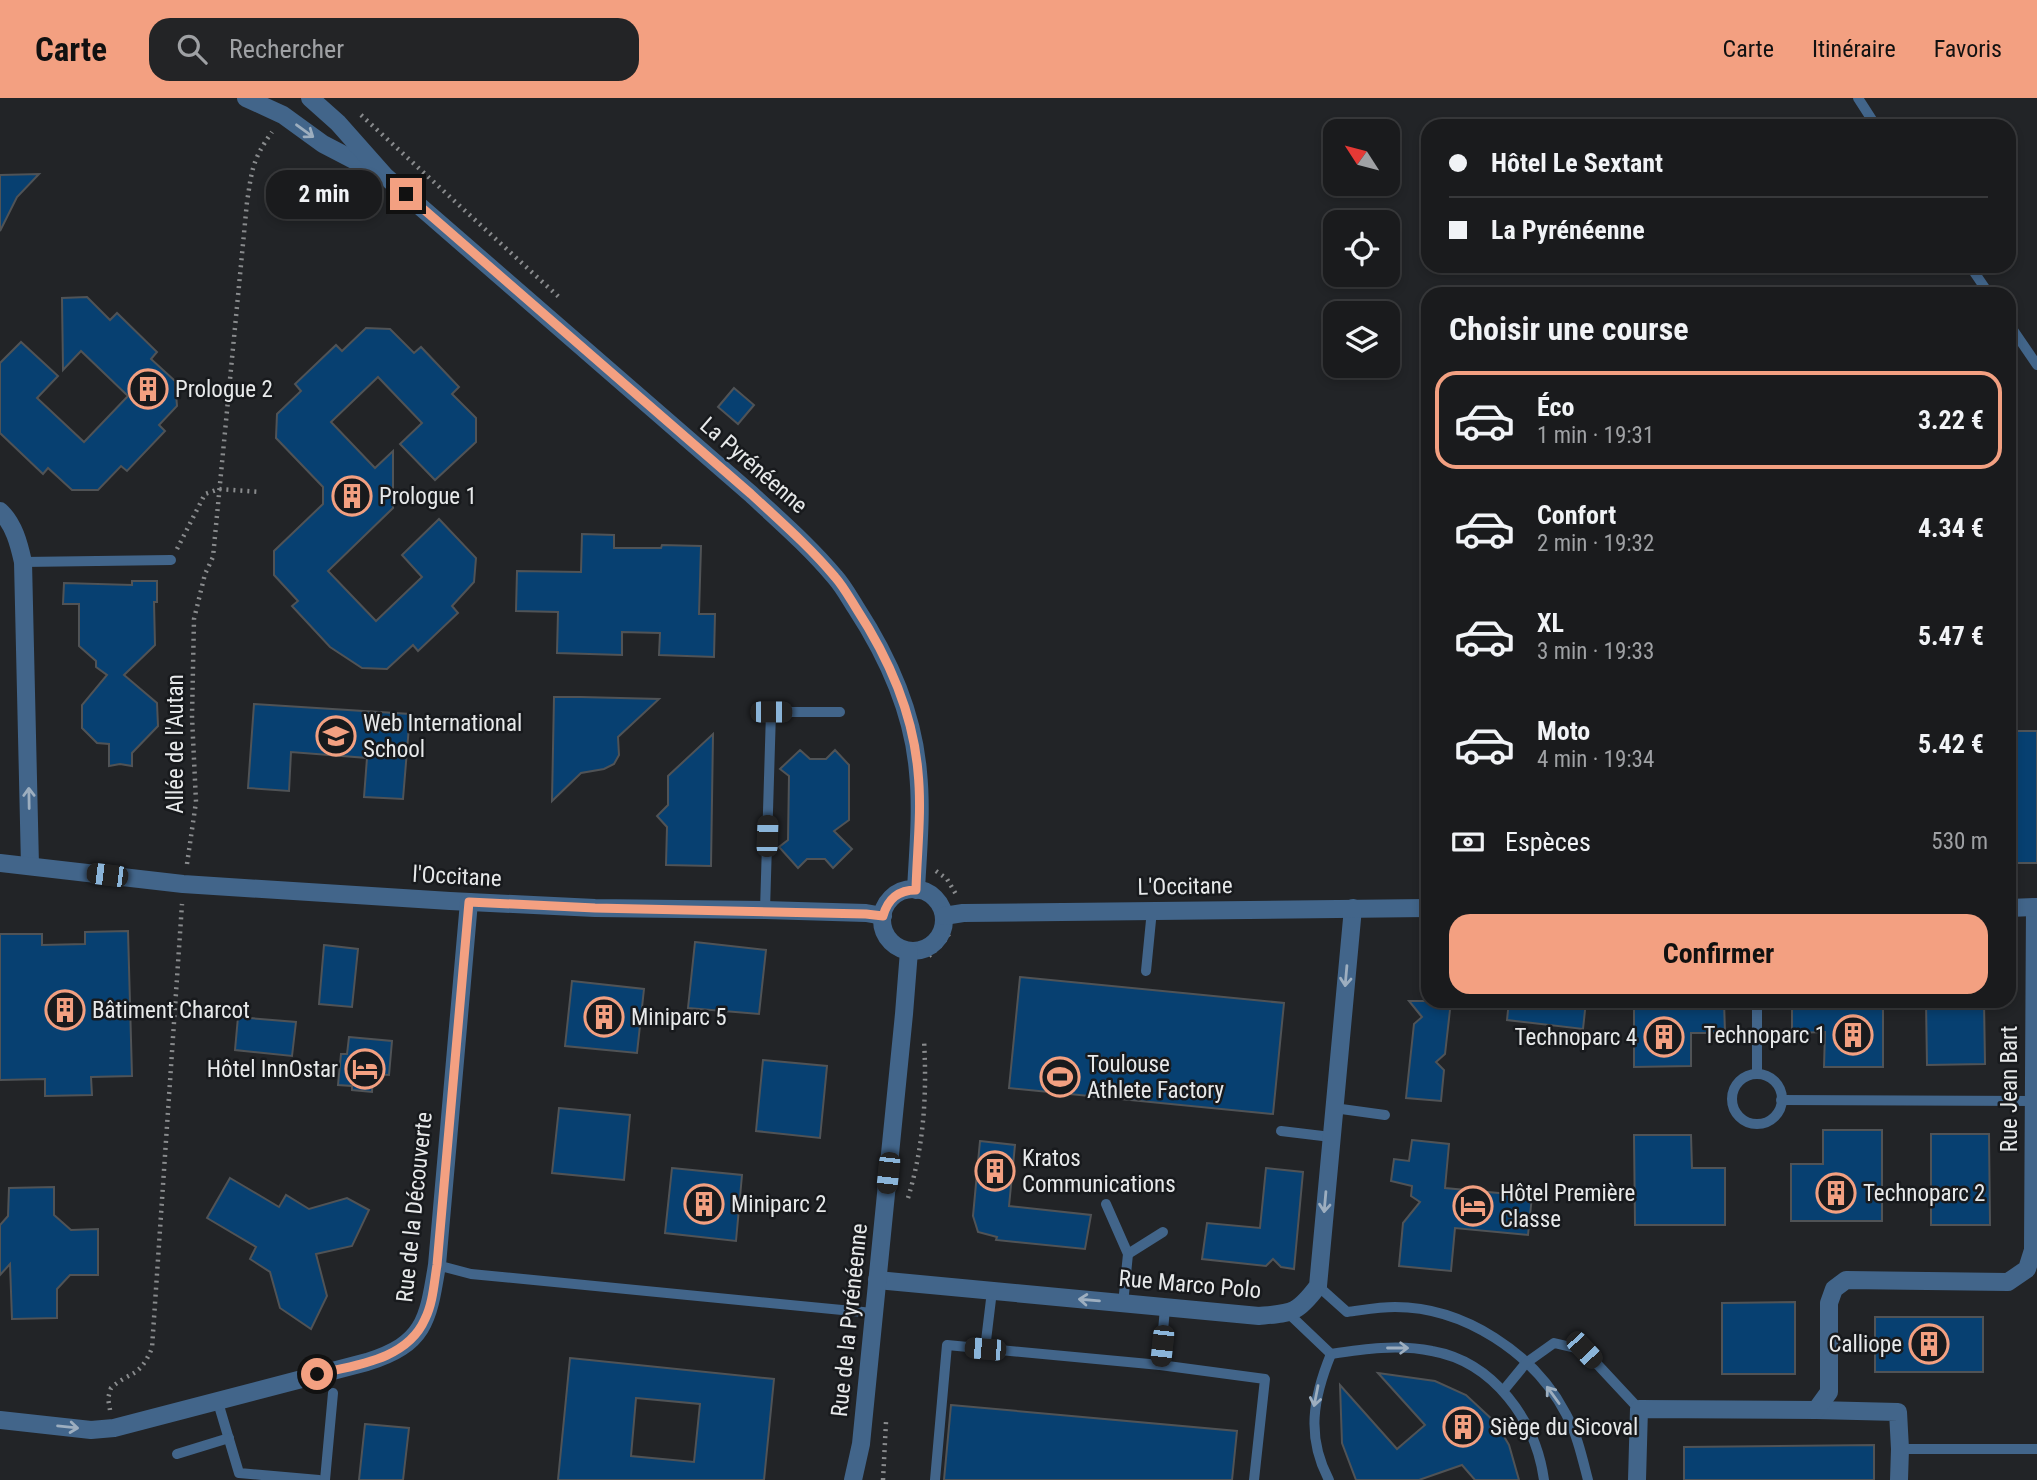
<!DOCTYPE html>
<html lang="fr">
<head>
<meta charset="utf-8">
<style>
  body { margin:0; font-family:"Roboto Condensed",sans-serif; background:#232426; color:#f1f3f6; height:100vh; display:flex; flex-direction:column; font-size:26px; white-space:nowrap }
  * { box-sizing:border-box; margin:0 }
  p { font-size:23px; color:#9fa1a4 }
  .icon { flex:none; width:38px; height:38px; fill:none; stroke:currentColor; stroke-width:2; stroke-linecap:round; stroke-linejoin:round }
  .map { position:relative; flex:1; overflow:hidden }
  .sheet { position:absolute; left:1421px; top:189px; width:595px; height:721px; display:flex; flex-direction:column; background:#1a1b1d; border-radius:21px; box-shadow:0 4px 10px #0003,0 0 0 2px #38393b }
  .sheet>* { flex:none }
  .top-card { position:absolute; left:1421px; top:21px; width:595px; height:154px; border-radius:21px; box-shadow:0 4px 10px #0003,0 0 0 2px #38393b; display:grid; align-content:center; height:154px; padding:0 28px; background:#1a1b1d }
  .needle { width:46px; rotate:306deg }
  .buttons { position:absolute; left:1323px; top:21px; display:grid; gap:14px }
  .buttons a { display:grid; place-items:center; width:77px; height:77px; border-radius:14px; background:#1a1b1d; box-shadow:0 4px 10px #0003,0 0 0 2px #38393b; font-size:35px }
  .end { position:absolute; width:32px; height:32px; margin:-16px; border:9px solid #f3a081; background:#111; box-shadow:0 0 0 4px #111 }
  .from { border-radius:50% }
  .bubble { position:absolute; height:49px; border-radius:21px; background:#1a1b1d; box-shadow:0 4px 10px #0003,0 0 0 2px #38393b; font-size:23px; font-weight:700; line-height:49px; text-align:center }
  .car { position:absolute; width:21px; height:42px; margin:-21px -10px; border-radius:9px; box-shadow:0 0 5px 2px #0007; background:linear-gradient(#222 24%,#8ab4d8 0 40%,#222 0 76%,#8ab4d8 0 86%,#222 0) }
  .top-card b { display:flex; align-items:center; gap:24px; height:66px; font-size:26px }
  .top-card b+b { border-top:2px solid #38393b }
  .top-card i { width:18px; height:18px; background:#f1f3f6 }
  ul { padding:0; list-style:none }
  li { display:flex; align-items:center; gap:21px; height:98px; margin:0 14px 10px; padding:0 14px; border:4px solid transparent; border-radius:21px }
  li div { flex:1 }
  li b { display:block; font-size:26px }
  li em { font-style:normal; font-weight:700 }
  li.current { border-color:#f3a081 }
  li>.icon { width:63px; height:63px; stroke-width:1.5 }
  h2 { padding:0 28px; font-size:32px; line-height:84px }
  .pay { display:flex; align-items:center; gap:18px; height:77px; padding:0 28px; font-size:26px }
  .pay p { margin-inline-start:auto }
  .primary-button { display:flex; gap:14px; margin-top:auto; padding:14px 28px }
  .primary-button a { flex:1; height:80px; border-radius:21px; background:#f3a081; color:#111; font-size:28px; font-weight:700; line-height:80px; text-align:center }
  header { display:flex; align-items:center; gap:42px; box-sizing:border-box; height:98px; padding:0 35px; background:#f3a081; color:#111 }
  header strong { font-size:33px }
  nav { display:flex; gap:38px; margin-inline-start:auto; font-size:24px }
  .search { width:490px; height:63px; background:#232426; display:flex; align-items:center; gap:18px; box-sizing:border-box; padding:0 24px; border-radius:21px; color:#9fa1a4; font-size:26px }
  .map>svg:first-child { display:block }
</style>
</head>
<body>
<header>
<strong>Carte</strong>
<div class="search"><svg class="icon" aria-label="search" viewBox="0 0 24 24"><circle cx="10" cy="10" r="6"/><path d="M15 15l6 6"/></svg>Rechercher</div>
<nav><a>Carte</a><a>Itinéraire</a><a>Favoris</a></nav>
</header>
<div class="map">
<svg width="2037" height="1382" viewBox="0 0 2037 1382">
  <rect width="100%" height="100%" fill="#222427"/>
  <!-- building -->
  <g fill="#074071" stroke="#505356" stroke-width="2" fill-rule="evenodd">
    <path d="M 39,76 L 17,99 L 0,133 L 0,77 Z"/>
    <path d="M 87,199 L 110,222 L 117,215 L 157,254 L 151,261 L 175,283 L 177,308 L 159,327 L 165,333 L 127,373 L 121,368 L 98,392 L 72,392 L 48,370 L 43,376 L 0,335 L 0,265 L 21,244 L 58,278 L 37,300 L 84,344 L 128,298 L 81,253 L 63,272 L 62,200 Z"/>
    <path d="M 366,230 L 390,231 L 414,255 L 421,249 L 459,289 L 452,296 L 476,320 L 476,344 L 435,382 L 400,346 L 422,325 L 378,279 L 331,324 L 375,370 L 393,353 L 393,410 L 328,473 L 376,523 L 422,479 L 402,457 L 439,421 L 476,460 L 474,484 L 452,508 L 458,515 L 418,553 L 413,547 L 387,571 L 362,570 L 330,549 L 292,508 L 298,503 L 274,477 L 274,453 L 323,406 L 323,389 L 276,340 L 277,316 L 301,293 L 295,286 L 336,247 L 342,253 Z"/>
    <path d="M 734,290 L 754,307 L 738,326 L 718,309 Z"/>
    <path d="M 582,436 L 614,437 L 614,450 L 661,450 L 662,447 L 701,448 L 699,516 L 715,516 L 714,559 L 659,557 L 660,535 L 622,534 L 622,557 L 557,555 L 558,514 L 516,513 L 517,473 L 581,474 Z"/>
    <path d="M 132,483 L 157,483 L 157,504 L 154,504 L 155,547 L 124,577 L 157,605 L 158,628 L 132,655 L 132,668 L 120,666 L 109,668 L 109,646 L 97,645 L 82,630 L 82,607 L 107,577 L 96,569 L 96,563 L 79,548 L 79,506 L 63,506 L 64,485 L 132,487 Z"/>
    <path d="M 554,599 L 581,599 L 659,601 L 618,639 L 619,657 L 614,666 L 604,671 L 581,675 L 552,703 Z"/>
    <path d="M 254,606 L 410,616 L 403,701 L 364,699 L 367,660 L 291,654 L 289,693 L 248,690 Z"/>
    <rect x="2009" y="633" width="28" height="132"/>
    <path d="M 713,636 L 711,768 L 666,767 L 667,729 L 657,718 L 668,707 L 668,678 Z"/>
    <path d="M 800,652 L 810,661 L 826,661 L 835,652 L 849,667 L 849,722 L 834,733 L 852,751 L 833,770 L 825,761 L 807,761 L 798,770 L 779,749 L 788,742 L 789,678 L 780,671 Z"/>
    <path d="M 128,833 L 132,978 L 91,979 L 92,997 L 45,998 L 45,981 L 0,982 L 0,836 L 42,836 L 42,847 L 85,846 L 85,834 Z"/>
    <path d="M 695,844 L 766,852 L 759,916 L 688,910 Z"/>
    <path d="M 324,847 L 358,851 L 352,909 L 319,906 Z"/>
    <path d="M 1020,879 L 1284,905 L 1273,1016 L 1009,990 Z"/>
    <path d="M 572,883 L 644,891 L 637,955 L 565,948 Z"/>
    <path d="M 1409,903 L 1451,903 L 1445,956 L 1436,964 L 1444,972 L 1441,1003 L 1406,1000 L 1414,926 L 1422,919 Z"/>
    <path d="M 1509,903 L 1586,903 L 1583,931 L 1507,922 Z"/>
    <path d="M 1634,903 L 1724,903 L 1725,935 L 1691,935 L 1691,968 L 1634,969 Z"/>
    <path d="M 1792,903 L 1883,903 L 1883,969 L 1824,969 L 1825,934 L 1792,935 Z"/>
    <path d="M 1926,903 L 1984,903 L 1985,966 L 1927,967 Z"/>
    <path d="M 238,919 L 296,924 L 292,958 L 235,952 Z"/>
    <path d="M 349,939 L 392,943 L 389,977 L 373,976 L 372,994 L 352,992 L 352,988 L 338,987 L 341,956 L 347,956 Z"/>
    <path d="M 763,962 L 827,968 L 820,1040 L 756,1033 Z"/>
    <path d="M 559,1010 L 630,1017 L 624,1082 L 552,1075 Z"/>
    <path d="M 1823,1032 L 1882,1032 L 1882,1123 L 1791,1123 L 1791,1066 L 1823,1066 Z"/>
    <path d="M 1931,1036 L 1989,1036 L 1990,1127 L 1931,1127 Z"/>
    <path d="M 1634,1037 L 1691,1037 L 1692,1070 L 1725,1070 L 1725,1127 L 1635,1127 Z"/>
    <path d="M 1412,1042 L 1449,1046 L 1445,1090 L 1532,1098 L 1528,1137 L 1455,1130 L 1451,1173 L 1399,1168 L 1403,1125 L 1420,1104 L 1411,1098 L 1412,1088 L 1391,1083 L 1394,1061 L 1409,1063 Z"/>
    <path d="M 980,1043 L 1015,1047 L 1009,1108 L 1091,1117 L 1085,1151 L 996,1142 L 997,1139 L 978,1134 L 973,1118 Z"/>
    <path d="M 672,1070 L 742,1077 L 736,1143 L 665,1135 Z"/>
    <path d="M 1266,1070 L 1303,1074 L 1294,1171 L 1281,1169 L 1273,1161 L 1266,1168 L 1202,1161 L 1207,1125 L 1260,1130 Z"/>
    <path d="M 230,1080 L 279,1109 L 286,1097 L 309,1111 L 347,1100 L 369,1112 L 352,1148 L 316,1156 L 327,1198 L 311,1231 L 280,1210 L 270,1174 L 250,1161 L 256,1149 L 207,1120 Z"/>
    <path d="M 54,1089 L 54,1117 L 71,1132 L 98,1131 L 98,1177 L 70,1177 L 57,1191 L 57,1220 L 12,1221 L 10,1166 L 0,1177 L 0,1127 L 8,1118 L 9,1090 Z"/>
    <path d="M 1795,1204 L 1795,1276 L 1722,1276 L 1722,1205 Z"/>
    <rect x="1875" y="1219" width="108" height="55"/>
    <path d="M 570,1260 L 774,1281 L 764,1382 L 558,1382 ZM 636,1300 L 700,1306 L 694,1364 L 631,1358 Z"/>
    <path d="M 1378,1275 L 1435,1283 L 1466,1297 L 1496,1325 L 1509,1347 L 1519,1382 L 1475,1382 L 1462,1367 L 1419,1382 L 1356,1382 L 1342,1345 L 1340,1287 L 1397,1351 L 1425,1327 Z"/>
    <path d="M 951,1307 L 1237,1333 L 1232,1382 L 944,1382 Z"/>
    <path d="M 365,1326 L 409,1330 L 403,1382 L 359,1382 Z"/>
    <path d="M 1874,1347 L 1874,1382 L 1684,1382 L 1684,1349 Z"/>
  </g>
  <g fill="none" stroke-linecap="round" stroke-linejoin="round">
    <!-- path -->
    <g stroke="#898b8d" stroke-width="4.5" stroke-dasharray="2 5" stroke-linecap="butt">
      <path d="M 361,17 L 561,201"/>
      <path d="M 177,451 L 205,396 L 219,391 L 261,394"/>
      <path d="M 187,766 L 196,704 L 192,619 L 194,521 L 205,476 L 213,459 L 247,104 C 252,72 252,62 272,34"/>
      <path d="M 936,773 L 947,781 L 957,798"/>
      <path d="M 929,858 L 942,846 L 949,836"/>
      <path d="M 908,1100 C 924,1047 927,997 924,942"/>
      <path d="M 110,1312 L 108,1300 L 111,1290 C 131,1272 139,1281 152,1250 L 182,806"/>
      <path d="M 883,1382 L 886,1324"/>
    </g>
    <!-- service -->
    <g stroke="#42658a" stroke-width="10">
      <path d="M 1858,0 L 1876,28"/>
      <path d="M 1970,168 L 1989,196"/>
      <path d="M 2009,226 L 2037,267"/>
      <path d="M 23,464 L 171,462"/>
      <path d="M 765,812 L 771,614 L 840,614"/>
      <path d="M 1146,873 L 1152,812"/>
      <path d="M 1757,976 L 1757,903"/>
      <circle cx="1757" cy="1001" r="25"/>
      <path d="M 1781,1002 L 2037,1003"/>
      <path d="M 1334,1010 L 1385,1017"/>
      <path d="M 1281,1033 L 1331,1039"/>
      <path d="M 1106,1106 L 1128,1156 L 1123,1206"/>
      <path d="M 1128,1156 L 1163,1134"/>
      <path d="M 437,1167 L 471,1176 L 873,1215"/>
      <path d="M 1318,1188 L 1347,1214 C 1363,1212 1379,1209 1395,1209 C 1464,1209 1534,1255 1566,1316 C 1577,1336 1582,1359 1588,1382"/>
      <path d="M 1289,1216 L 1331,1256 C 1313,1300 1306,1339 1329,1382"/>
      <path d="M 985,1251 L 992,1193"/>
      <path d="M 1331,1256 C 1364,1251 1398,1246 1432,1253 C 1494,1264 1536,1323 1544,1382"/>
      <path d="M 1160,1267 L 1165,1210"/>
      <path d="M 1503,1293 L 1526,1265 L 1554,1245 L 1584,1252 L 1639,1311"/>
      <path d="M 217,1301 L 239,1375 L 319,1382"/>
      <path d="M 1900,1351 L 2037,1351"/>
      <path d="M 177,1356 L 229,1340"/>
      <path d="M 325,1382 L 333,1295"/>
      <path d="M 935,1382 L 947,1247 L 1160,1267 L 1265,1281 L 1254,1382"/>
    </g>
    <!-- minor -->
    <g stroke="#42658a" stroke-width="18">
      <path d="M 0,413 C 14,426 19,446 23,464 L 30,768"/>
      <path d="M 0,765 L 183,786 L 450,803 L 595,810 L 765,812 L 866,815 L 883,818"/>
      <path d="M 877,1182 L 1259,1218 C 1292,1215 1297,1216 1318,1188 L 1353,810"/>
      <path d="M 1816,1312 L 1898,1314 L 1900,1351 L 1899,1382"/>
      <path d="M 0,1322 L 91,1332 L 114,1330 L 367,1264 C 425,1246 428,1222 437,1167 L 469,804"/>
      <path d="M 1637,1382 L 1639,1311 L 1816,1312 L 1829,1294 L 1829,1205 L 1834,1191 L 1846,1182 L 2008,1184 L 2027,1171 L 2033,1152 L 2035,809"/>
    </g>
    <!-- tertiary -->
    <g stroke="#42658a" stroke-width="18">
      <path d="M 246,0 L 283,17 L 323,46 L 373,72"/>
      <path d="M 310,0 L 338,25 L 385,78 L 751,396 C 780,423 809,448 835,479 C 843,488 849,499 856,510 C 888,559 913,614 918,674 C 922,713 918,752 916,792"/>
      <circle cx="913" cy="822" r="31"/>
      <path d="M 2009,810 L 2037,809"/>
      <path d="M 944,818 L 963,815 L 1428,810"/>
      <path d="M 853,1382 L 861,1346 L 904,916 L 909,853"/>
    </g>
  </g>
  <!-- one-way arrows -->
  <defs><path id="oneway-shaft" d="M-6 0H5M1.5-3L5.5 0L1.5 3" fill="none" stroke-width="1.6" stroke-linecap="round" stroke-linejoin="round" transform="scale(1.75)"/></defs>
  <g stroke="#9daebf">
    <use href="#oneway-shaft" transform="translate(305 33) rotate(36)"/>
    <use href="#oneway-shaft" transform="translate(29 700) rotate(-91)"/>
    <use href="#oneway-shaft" transform="translate(1346 878) rotate(95)"/>
    <use href="#oneway-shaft" transform="translate(1325 1104) rotate(95)"/>
    <use href="#oneway-shaft" transform="translate(1089 1202) rotate(-175)"/>
    <use href="#oneway-shaft" transform="translate(1398 1250)"/>
    <use href="#oneway-shaft" transform="translate(1553 1297) rotate(-126)"/>
    <use href="#oneway-shaft" transform="translate(1316 1298) rotate(101)"/>
    <use href="#oneway-shaft" transform="translate(68 1329) rotate(6)"/>
  </g>
  <g fill="none" stroke-linecap="round" stroke-linejoin="round">
    <!-- route -->
    <path stroke="#f3a081" stroke-width="9" d="M 317,1276 C 356,1267 407,1262 425,1221 C 433,1205 434,1185 437,1167 L 469,804 L 595,810 L 866,816 L 883,818 C 888,801 898,792 916,792 C 917,752 922,713 918,674 C 913,614 888,559 856,510 C 849,499 843,488 835,479 C 809,448 780,423 751,396 L 406,96"/>
  </g>
  <!-- icons -->
  <defs>
    <g id="building-ring" transform="scale(2.0125)"><circle r="9.5" fill="#181a1d" stroke="#f3a081" stroke-width="1.5"/><path d="M-4-6H4V6H1V3H-1V6H-4ZM-2.5-4.3h1.7v1.8h-1.7ZM.8-4.3h1.7v1.8H.8ZM-2.5-1h1.7V.8h-1.7ZM.8-1h1.7V.8H.8Z" fill="#f3a081"/></g>
    <g id="university-ring" transform="scale(2.0125)"><circle r="9.5" fill="#181a1d" stroke="#f3a081" stroke-width="1.5"/><path d="M0-5L7-2L0 1L-7-2ZM-4 1L0 2.5L4 1V4Q0 6-4 4Z" fill="#f3a081"/></g>
    <g id="hotel-ring" transform="scale(2.0125)"><circle r="9.5" fill="#181a1d" stroke="#f3a081" stroke-width="1.5"/><path d="M-6-4.5h1.5V1H6V5H4.5V3h-9V5H-6ZM-4 0a1.8 1.8 0 1 1 3.6 0ZM.5 0V-2.5h3Q6-2.5 6 0Z" fill="#f3a081"/></g>
    <g id="stadium-ring" transform="scale(2.0125)"><circle r="9.5" fill="#181a1d" stroke="#f3a081" stroke-width="1.5"/><path d="M0-5a6.5 5 0 1 0 0 10a6.5 5 0 1 0 0-10ZM-3.5-1.8h7v3.6h-7Z" fill="#f3a081"/></g>
  </defs>
  <g fill-rule="evenodd">
    <use href="#building-ring" x="148" y="291"/>
    <use href="#building-ring" x="352" y="398"/>
    <use href="#university-ring" x="336" y="638"/>
    <use href="#building-ring" x="65" y="912"/>
    <use href="#building-ring" x="604" y="919"/>
    <use href="#building-ring" x="1853" y="937"/>
    <use href="#building-ring" x="1664" y="939"/>
    <use href="#hotel-ring" x="365" y="971"/>
    <use href="#stadium-ring" x="1060" y="979"/>
    <use href="#building-ring" x="995" y="1073"/>
    <use href="#building-ring" x="1836" y="1095"/>
    <use href="#building-ring" x="704" y="1106"/>
    <use href="#hotel-ring" x="1473" y="1108"/>
    <use href="#building-ring" x="1929" y="1246"/>
    <use href="#building-ring" x="1463" y="1329"/>
  </g>
  <g text-anchor="middle" stroke-width="5" stroke-linejoin="round" paint-order="stroke">
    <!-- poi labels -->
    <g font-size="23" fill="#e7e9ea" stroke="#181a1d" text-anchor="start">
      <text x="175" y="299">Prologue 2</text>
      <text x="379" y="406">Prologue 1</text>
      <text x="363" y="633">Web International<tspan x="363" dy="26">School</tspan></text>
      <text x="92" y="920">Bâtiment Charcot</text>
      <text x="631" y="927">Miniparc 5</text>
      <text x="1826" y="945" text-anchor="end">Technoparc 1</text>
      <text x="1637" y="947" text-anchor="end">Technoparc 4</text>
      <text x="1087" y="974">Toulouse<tspan x="1087" dy="26">Athlete Factory</tspan></text>
      <text x="338" y="979" text-anchor="end">Hôtel InnOstar</text>
      <text x="1022" y="1068">Kratos<tspan x="1022" dy="26">Communications</tspan></text>
      <text x="1500" y="1103">Hôtel Première<tspan x="1500" dy="26">Classe</tspan></text>
      <text x="1863" y="1103">Technoparc 2</text>
      <text x="731" y="1114">Miniparc 2</text>
      <text x="1902" y="1254" text-anchor="end">Calliope</text>
      <text x="1490" y="1337">Siège du Sicoval</text>
    </g>
    <!-- street labels -->
    <g font-size="23" fill="#e7e9ea" stroke="#181a1d">
      <text transform="translate(754 367) rotate(41)" y="8">La Pyrénéenne</text>
      <text transform="translate(175 646) rotate(-90)" y="8">Allée de l'Autan</text>
      <text transform="translate(457 778) rotate(3)" y="8">l'Occitane</text>
      <text transform="translate(1185 788) rotate(-1)" y="8">L'Occitane</text>
      <text transform="translate(2009 991) rotate(-90)" y="8">Rue Jean Bart</text>
      <text transform="translate(414 1109) rotate(-84)" y="8">Rue de la Découverte</text>
      <text transform="translate(1190 1186) rotate(5)" y="8">Rue Marco Polo</text>
      <text transform="translate(849 1222) rotate(-84)" y="8">Rue de la Pyrénéenne</text>
    </g>
  </g>
</svg>
<div class="buttons">
<a><svg class="needle" viewBox="-14 -14 28 28"><path d="M0-13l5 13h-10z" fill="#e53935"/><path d="M0 13l5-13h-10z" fill="#9fa1a4"/></svg></a>
<a><svg class="icon" aria-label="locate" viewBox="0 0 24 24"><circle cx="12" cy="12" r="6"/><path d="M12 2v4M12 18v4M2 12h4M18 12h4"/></svg></a>
<a><svg class="icon" aria-label="layers" viewBox="0 0 24 24"><path d="M12 4l9 5-9 5-9-5zM3 14l9 5 9-5"/></svg></a>
</div>
<i class="end from" style="left:317px;top:1276px"></i>
<i class="end" style="left:406px;top:96px"></i>
<div class="bubble" style="left:266px;top:72px;width:116px">2 min</div>
<i class="car" style="left:771px;top:614px;rotate:90deg"></i>
<i class="car" style="left:767px;top:738px;rotate:2deg"></i>
<i class="car" style="left:107px;top:777px;rotate:277deg"></i>
<i class="car" style="left:888px;top:1075px;rotate:186deg"></i>
<i class="car" style="left:1162px;top:1248px;rotate:186deg"></i>
<i class="car" style="left:985px;top:1251px;rotate:275deg"></i>
<i class="car" style="left:1584px;top:1252px;rotate:137deg"></i>
<div class="top-card">
<b><i class="from"></i>Hôtel Le Sextant</b>
<b><i></i>La Pyrénéenne</b>
</div>
<section class="sheet">
<h2>Choisir une course</h2>
<ul>
<li class="current"><svg class="icon" aria-label="car" viewBox="0 0 24 24"><path d="M5 17H2v-5l4-1 3-4h7l3 4 3 1v5h-3M9 17h6M6 11h13"/><circle cx="7" cy="17" r="2"/><circle cx="17" cy="17" r="2"/></svg><div><b>Éco</b><p>1 min · 19:31</p></div><em>3.22 €</em></li>
<li><svg class="icon" aria-label="car" viewBox="0 0 24 24"><path d="M5 17H2v-5l4-1 3-4h7l3 4 3 1v5h-3M9 17h6M6 11h13"/><circle cx="7" cy="17" r="2"/><circle cx="17" cy="17" r="2"/></svg><div><b>Confort</b><p>2 min · 19:32</p></div><em>4.34 €</em></li>
<li><svg class="icon" aria-label="car" viewBox="0 0 24 24"><path d="M5 17H2v-5l4-1 3-4h7l3 4 3 1v5h-3M9 17h6M6 11h13"/><circle cx="7" cy="17" r="2"/><circle cx="17" cy="17" r="2"/></svg><div><b>XL</b><p>3 min · 19:33</p></div><em>5.47 €</em></li>
<li><svg class="icon" aria-label="car" viewBox="0 0 24 24"><path d="M5 17H2v-5l4-1 3-4h7l3 4 3 1v5h-3M9 17h6M6 11h13"/><circle cx="7" cy="17" r="2"/><circle cx="17" cy="17" r="2"/></svg><div><b>Moto</b><p>4 min · 19:34</p></div><em>5.42 €</em></li>
</ul>
<div class="pay"><svg class="icon" aria-label="cash" viewBox="0 0 24 24"><path d="M3 7h18v10H3z"/><circle cx="12" cy="12" r="2"/></svg>Espèces<p>530 m</p></div>
<div class="primary-button"><a>Confirmer</a></div>
</section>
</div>
</body>
</html>
